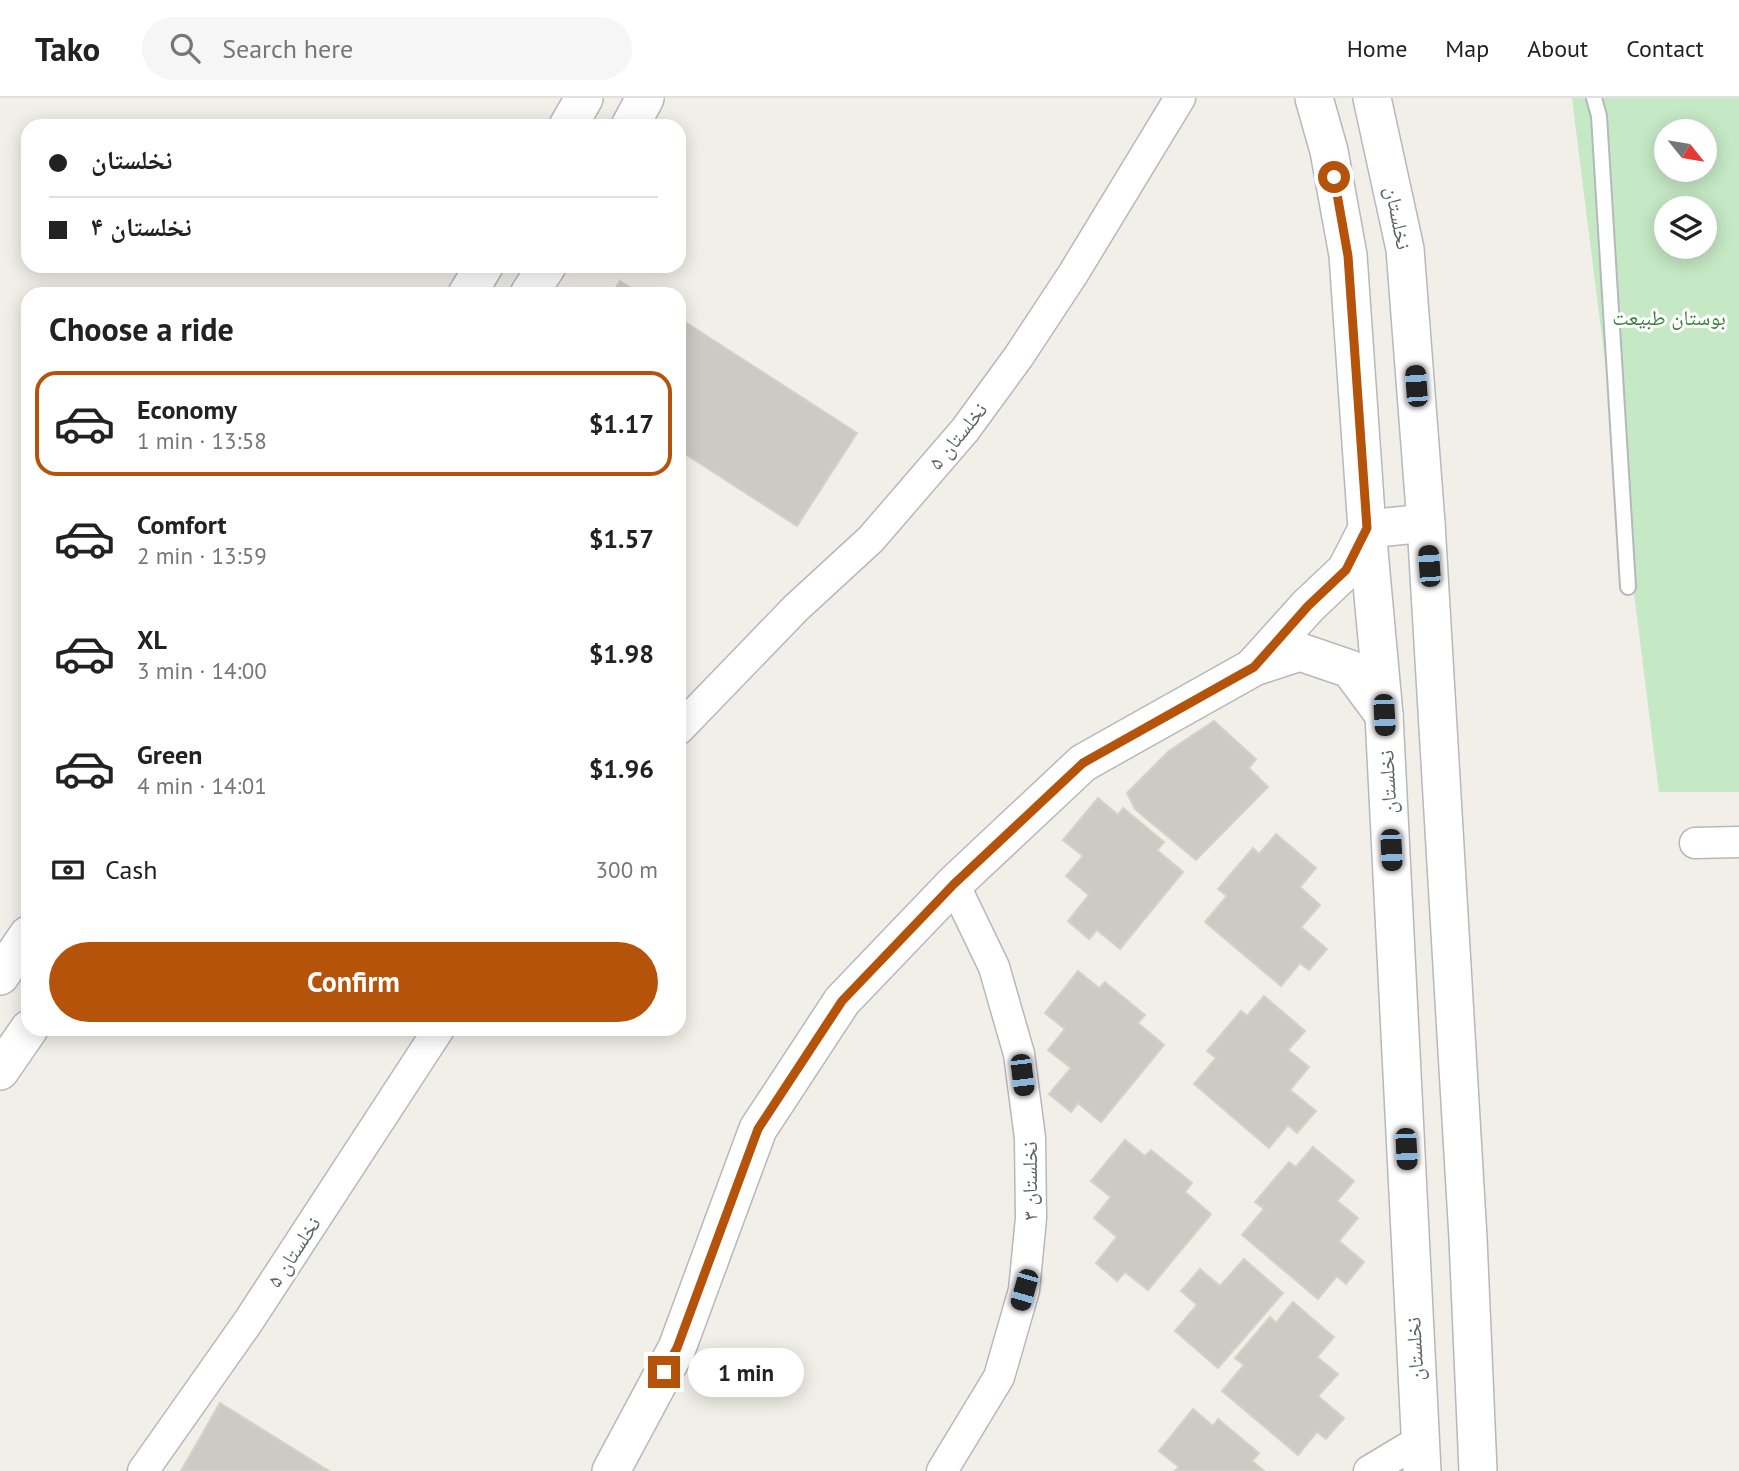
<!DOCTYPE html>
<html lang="en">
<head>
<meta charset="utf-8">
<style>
  body { margin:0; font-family:"PT Sans","Noto Naskh Arabic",sans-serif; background:#f6f6f6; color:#222; height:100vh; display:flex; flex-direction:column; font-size:26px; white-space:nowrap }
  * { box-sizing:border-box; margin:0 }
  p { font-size:23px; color:#767676 }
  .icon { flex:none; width:38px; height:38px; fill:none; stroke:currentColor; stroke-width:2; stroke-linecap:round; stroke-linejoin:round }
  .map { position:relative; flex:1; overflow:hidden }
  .drawer { position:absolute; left:21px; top:189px; width:665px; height:749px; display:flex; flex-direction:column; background:#fff; border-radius:21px; box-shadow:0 4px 18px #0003 }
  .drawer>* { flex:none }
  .top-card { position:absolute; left:21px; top:21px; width:665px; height:154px; border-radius:21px; box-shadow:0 4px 18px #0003; display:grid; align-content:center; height:154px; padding:0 28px; background:#fff }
  .needle { width:46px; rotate:120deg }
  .controls { position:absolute; left:1654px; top:21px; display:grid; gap:14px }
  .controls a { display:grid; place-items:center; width:63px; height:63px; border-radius:50%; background:#fff; box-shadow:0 4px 18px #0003; font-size:35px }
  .end { position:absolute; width:32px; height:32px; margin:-16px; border:9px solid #b45309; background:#fff; box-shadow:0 0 0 4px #fff }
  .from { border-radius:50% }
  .bubble { position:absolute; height:49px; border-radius:24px; background:#fff; box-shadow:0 4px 18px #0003; font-size:23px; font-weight:700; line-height:49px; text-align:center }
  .car { position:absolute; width:21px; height:42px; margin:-21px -10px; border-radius:9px; box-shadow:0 0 5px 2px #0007; background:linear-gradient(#222 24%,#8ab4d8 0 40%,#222 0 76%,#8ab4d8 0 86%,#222 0) }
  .top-card b { display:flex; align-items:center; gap:24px; height:66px; font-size:26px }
  .top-card b+b { border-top:2px solid #e0e0e0 }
  .top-card i { width:18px; height:18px; background:#222 }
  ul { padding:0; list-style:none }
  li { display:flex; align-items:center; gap:21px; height:105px; margin:0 14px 10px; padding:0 14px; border:4px solid transparent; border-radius:21px }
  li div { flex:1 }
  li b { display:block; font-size:26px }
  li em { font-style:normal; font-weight:700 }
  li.selected { border-color:#b45309 }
  li>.icon { width:63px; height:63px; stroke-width:1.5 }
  h2 { padding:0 28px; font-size:32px; line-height:84px }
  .pay { display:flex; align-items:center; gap:18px; height:77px; padding:0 28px; font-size:26px }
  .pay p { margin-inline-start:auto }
  .action { display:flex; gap:14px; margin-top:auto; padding:14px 28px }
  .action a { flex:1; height:80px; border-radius:42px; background:#b45309; color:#fff; font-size:28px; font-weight:700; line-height:80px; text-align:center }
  header { display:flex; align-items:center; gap:42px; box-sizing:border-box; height:98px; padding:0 35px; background:#fff; border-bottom:2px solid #e0e0e0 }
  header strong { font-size:33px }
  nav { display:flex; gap:38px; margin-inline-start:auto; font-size:24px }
  .search { width:490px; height:63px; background:#f6f6f6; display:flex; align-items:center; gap:18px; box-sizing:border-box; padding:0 24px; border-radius:38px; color:#767676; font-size:26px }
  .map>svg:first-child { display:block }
</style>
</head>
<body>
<header>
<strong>Tako</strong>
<div class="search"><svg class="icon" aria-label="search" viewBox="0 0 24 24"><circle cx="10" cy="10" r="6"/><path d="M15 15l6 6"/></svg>Search here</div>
<nav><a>Home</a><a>Map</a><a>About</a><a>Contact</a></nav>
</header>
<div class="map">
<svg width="1739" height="1373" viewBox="0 0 1739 1373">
  <rect width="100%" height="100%" fill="#f1efe8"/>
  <!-- green -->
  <path fill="#c5e8c5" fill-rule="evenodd" d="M 1572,0 L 1739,0 L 1739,694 L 1659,694 ZM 1666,33 L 1704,33 L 1704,72 L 1666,72 ZM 1666,110 L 1704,110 L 1704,149 L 1666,149 Z"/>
  <!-- building -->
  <g fill="#cccac5" stroke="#d6d1c6" stroke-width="2">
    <path d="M 620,183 L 641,196 L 612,196 Z"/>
    <path d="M 679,220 L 857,335 L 797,428 L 679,352 Z"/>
    <path d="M 1214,623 L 1256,661 L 1249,670 L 1268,689 L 1196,762 L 1135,711 L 1127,695 L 1169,653 Z"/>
    <path d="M 1098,700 L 1118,717 L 1123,710 L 1164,744 L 1157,752 L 1183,774 L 1120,851 L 1097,832 L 1089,841 L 1068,823 L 1089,797 L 1066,778 L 1083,758 L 1063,742 Z"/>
    <path d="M 1276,736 L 1316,770 L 1300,789 L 1320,807 L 1301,829 L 1327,851 L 1309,872 L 1300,865 L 1281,888 L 1205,824 L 1227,798 L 1218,791 L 1253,750 L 1259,756 Z"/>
    <path d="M 1078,873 L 1099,890 L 1105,884 L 1145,917 L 1138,925 L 1164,947 L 1101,1024 L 1078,1005 L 1071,1014 L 1049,996 L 1071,970 L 1048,952 L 1065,931 L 1045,915 Z"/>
    <path d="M 1264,898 L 1305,933 L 1288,952 L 1309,969 L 1290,992 L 1316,1013 L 1297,1035 L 1288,1027 L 1269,1050 L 1194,986 L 1216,960 L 1207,953 L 1241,913 L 1247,918 Z"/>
    <path d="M 1125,1042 L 1145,1058 L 1151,1052 L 1192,1085 L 1185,1094 L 1211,1116 L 1148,1192 L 1125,1174 L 1117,1183 L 1096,1165 L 1117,1139 L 1094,1120 L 1111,1099 L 1091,1083 Z"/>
    <path d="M 1313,1049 L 1354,1083 L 1337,1103 L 1358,1120 L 1339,1143 L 1364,1164 L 1346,1186 L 1337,1178 L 1318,1201 L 1242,1137 L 1264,1111 L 1255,1104 L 1289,1064 L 1296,1069 Z"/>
    <path d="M 1244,1161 L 1283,1195 L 1218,1270 L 1175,1233 L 1197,1207 L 1181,1193 L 1200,1171 L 1220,1188 Z"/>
    <path d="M 1293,1204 L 1334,1239 L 1317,1259 L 1338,1276 L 1318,1298 L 1344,1320 L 1326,1341 L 1317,1334 L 1298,1357 L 1222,1293 L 1244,1267 L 1235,1260 L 1270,1219 L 1276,1225 Z"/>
    <path d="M 220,1305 L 329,1373 L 181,1373 Z"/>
    <path d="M 1193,1311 L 1213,1328 L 1218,1321 L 1259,1355 L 1252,1363 L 1264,1373 L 1175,1373 L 1179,1369 L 1159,1353 Z"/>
  </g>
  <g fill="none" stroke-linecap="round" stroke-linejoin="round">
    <!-- service casing -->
    <g stroke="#b5b8bc" stroke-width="18">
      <path id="service" d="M 1594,0 L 1599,18 L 1628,489"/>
    </g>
    <!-- minor casing -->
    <g stroke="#b5b8bc" stroke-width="33">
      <g id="minor">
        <path d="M 679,631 L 796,510 L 871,441 L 965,332 L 1019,258 L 1073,176 L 1180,0"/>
        <path d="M 1695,745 L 1739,744"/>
        <path d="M 143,1373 L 248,1224 L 439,931"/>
        <path d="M 942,1373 L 999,1279 L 1024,1192 L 1031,1120 L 1030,1040 L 1019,956 L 994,869 L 954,786"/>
        <path d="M 1369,1373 L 1419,1343"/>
      </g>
    </g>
    <!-- tertiary casing -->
    <g stroke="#b5b8bc" stroke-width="40">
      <g id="tertiary">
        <path d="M 1314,0 L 1329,53 L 1348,157 L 1367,431 L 1384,617 L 1422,1373"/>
        <path d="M 1372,0 L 1405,151 L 1426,425 L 1468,1140 L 1478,1373"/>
        <path d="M 568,28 L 584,0"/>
        <path d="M 630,28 L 645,0"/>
        <path d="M 467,196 L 484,168"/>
        <path d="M 529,196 L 547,168"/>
        <path d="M 1254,568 L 1308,508 L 1346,472 L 1367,431 L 1426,425"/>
        <path d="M 0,878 L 28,837"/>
        <path d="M 0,973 L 29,931"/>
        <path d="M 611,1373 L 677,1250 L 758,1031 L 842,903 L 954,786 L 1083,665 L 1254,569 L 1300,554 L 1350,571 L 1384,617"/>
      </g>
    </g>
    <!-- service -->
    <use href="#service" stroke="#fff" stroke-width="14"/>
    <!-- minor -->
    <use href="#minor" stroke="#fff" stroke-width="30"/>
    <!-- tertiary -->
    <use href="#tertiary" stroke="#fff" stroke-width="37"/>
  </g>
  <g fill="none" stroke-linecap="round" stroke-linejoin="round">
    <!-- route -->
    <path stroke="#b45309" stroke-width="9" d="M 664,1274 L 677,1250 L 758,1031 L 842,903 L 954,786 L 1083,665 L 1254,569 L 1308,508 L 1346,472 L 1367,430 L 1348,158 L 1334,79"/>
  </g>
  <g text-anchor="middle" stroke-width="6" stroke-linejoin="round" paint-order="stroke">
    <!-- street labels -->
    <g font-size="21" fill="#5f6368" stroke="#fff">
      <text transform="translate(1398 120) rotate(79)" y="7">نخلستان</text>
      <text transform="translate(958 338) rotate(-51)" y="7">نخلستان ۵</text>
      <text transform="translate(1388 684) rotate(-93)" y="7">نخلستان</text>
      <text transform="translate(1030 1083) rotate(-90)" y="7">نخلستان ۳</text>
      <text transform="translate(294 1154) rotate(-57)" y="7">نخلستان ۵</text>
      <text transform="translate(1415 1251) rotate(-93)" y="7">نخلستان</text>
    </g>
    <!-- park labels -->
    <g font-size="21" fill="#348238" stroke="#fff">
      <text x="1669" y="227">بوستان طبیعت</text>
    </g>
  </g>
</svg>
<div class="controls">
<a><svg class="needle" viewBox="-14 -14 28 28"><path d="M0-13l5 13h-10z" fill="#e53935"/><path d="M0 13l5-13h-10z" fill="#767676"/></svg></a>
<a><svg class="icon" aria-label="layers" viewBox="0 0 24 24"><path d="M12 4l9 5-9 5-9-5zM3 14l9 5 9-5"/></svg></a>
</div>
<i class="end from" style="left:1334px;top:79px"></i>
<i class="end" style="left:664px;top:1274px"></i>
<div class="bubble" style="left:688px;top:1250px;width:116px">1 min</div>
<i class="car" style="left:1416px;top:288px;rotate:356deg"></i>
<i class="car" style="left:1429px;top:468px;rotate:356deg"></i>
<i class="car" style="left:1384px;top:617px;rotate:177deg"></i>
<i class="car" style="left:1391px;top:752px;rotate:177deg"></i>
<i class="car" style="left:1022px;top:977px;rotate:173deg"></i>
<i class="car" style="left:1406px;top:1051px;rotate:177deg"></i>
<i class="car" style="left:1024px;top:1192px;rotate:196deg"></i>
<div class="top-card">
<b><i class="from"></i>نخلستان</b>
<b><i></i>نخلستان ۴</b>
</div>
<section class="drawer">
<h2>Choose a ride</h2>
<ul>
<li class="selected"><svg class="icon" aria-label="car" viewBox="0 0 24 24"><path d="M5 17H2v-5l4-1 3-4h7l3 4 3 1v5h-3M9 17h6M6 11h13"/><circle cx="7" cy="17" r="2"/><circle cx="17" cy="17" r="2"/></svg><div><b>Economy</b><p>1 min · 13:58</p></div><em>$1.17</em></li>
<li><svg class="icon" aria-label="car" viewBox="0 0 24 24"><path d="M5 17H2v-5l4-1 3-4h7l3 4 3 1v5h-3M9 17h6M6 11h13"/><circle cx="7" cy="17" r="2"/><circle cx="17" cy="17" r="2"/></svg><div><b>Comfort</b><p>2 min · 13:59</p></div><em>$1.57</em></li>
<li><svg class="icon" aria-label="car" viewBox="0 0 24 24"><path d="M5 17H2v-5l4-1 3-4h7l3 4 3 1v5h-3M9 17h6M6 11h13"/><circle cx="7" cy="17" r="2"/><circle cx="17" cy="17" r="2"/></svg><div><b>XL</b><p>3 min · 14:00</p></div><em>$1.98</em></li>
<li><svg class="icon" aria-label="car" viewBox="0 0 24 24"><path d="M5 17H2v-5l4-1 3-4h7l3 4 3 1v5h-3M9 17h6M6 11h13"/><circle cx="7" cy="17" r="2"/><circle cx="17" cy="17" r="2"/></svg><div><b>Green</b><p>4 min · 14:01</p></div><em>$1.96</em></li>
</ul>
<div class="pay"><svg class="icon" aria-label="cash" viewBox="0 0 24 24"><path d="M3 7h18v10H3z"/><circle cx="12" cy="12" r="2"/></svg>Cash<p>300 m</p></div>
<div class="action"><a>Confirm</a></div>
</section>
</div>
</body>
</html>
